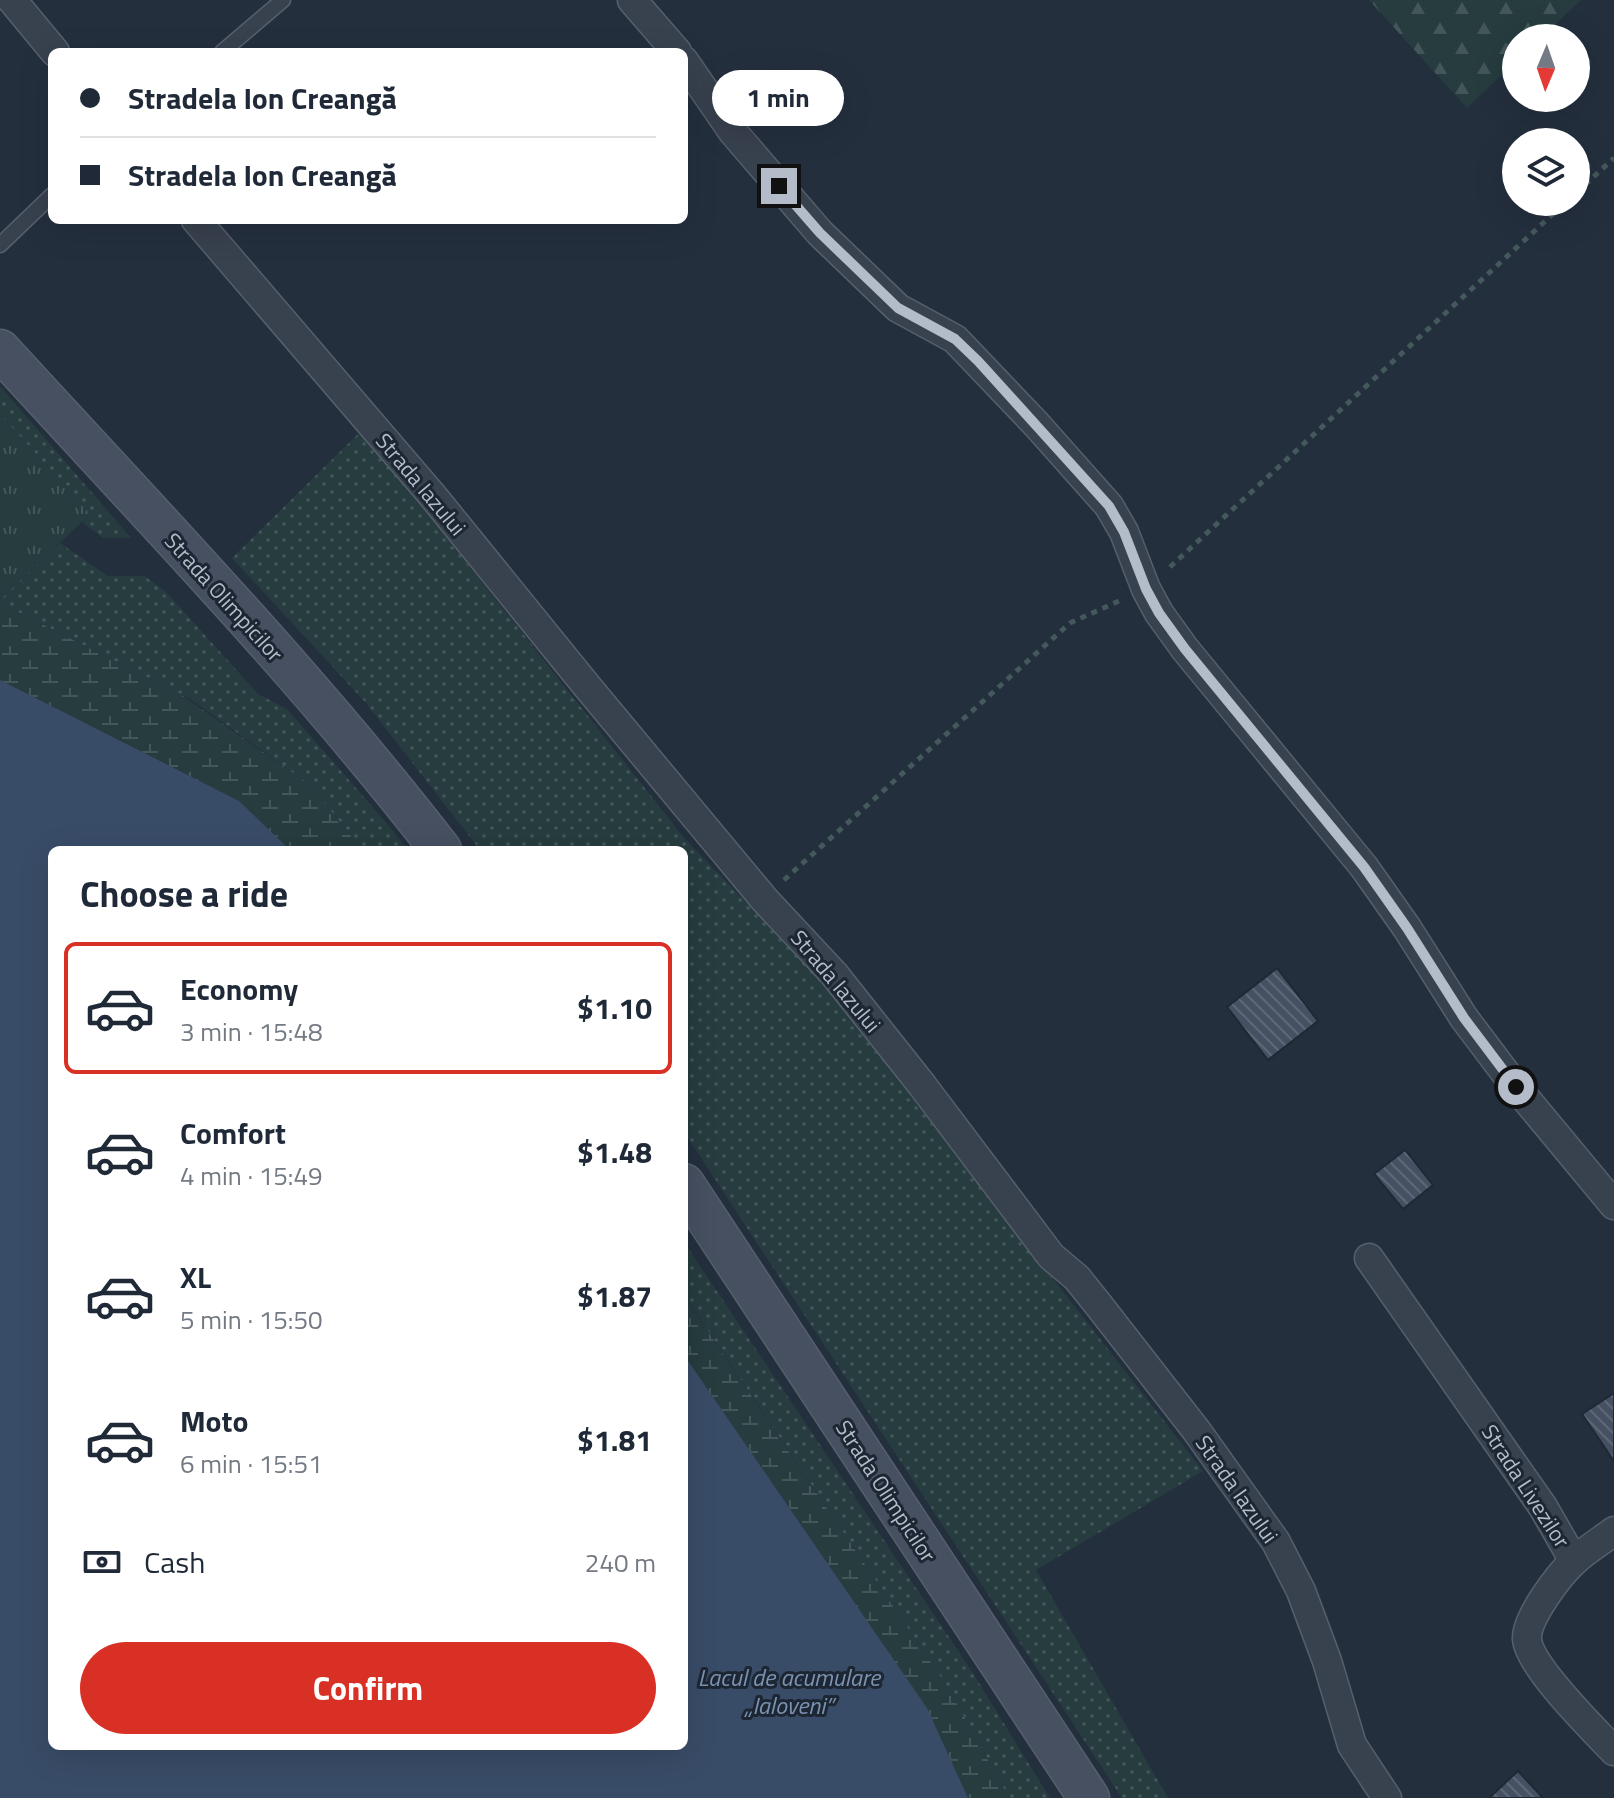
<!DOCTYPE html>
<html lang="en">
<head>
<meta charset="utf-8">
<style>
  body { margin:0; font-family:"Titillium Web",sans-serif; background:#f6f6f7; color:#1f2937; height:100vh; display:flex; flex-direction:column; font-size:30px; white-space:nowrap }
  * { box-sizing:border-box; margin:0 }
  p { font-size:26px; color:#747a83 }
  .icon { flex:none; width:44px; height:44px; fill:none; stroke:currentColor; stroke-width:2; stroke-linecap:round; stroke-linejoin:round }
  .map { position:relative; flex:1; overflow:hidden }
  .details { position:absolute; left:48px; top:846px; width:640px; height:904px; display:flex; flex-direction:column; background:#fff; border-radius:12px; box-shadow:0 8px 32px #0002 }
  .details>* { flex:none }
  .guide { position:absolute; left:48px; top:48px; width:640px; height:176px; border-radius:12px; box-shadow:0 8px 32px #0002; display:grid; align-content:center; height:176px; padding:0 32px; background:#fff }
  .needle { width:52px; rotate:182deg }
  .buttons { position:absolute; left:1502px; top:24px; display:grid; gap:16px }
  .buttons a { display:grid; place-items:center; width:88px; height:88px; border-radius:50%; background:#fff; box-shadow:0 8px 32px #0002; font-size:40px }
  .end { position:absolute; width:36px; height:36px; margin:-18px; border:10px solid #b4bcc9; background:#111; box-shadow:0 0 0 4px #111 }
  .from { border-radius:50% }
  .bubble { position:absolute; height:56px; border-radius:28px; background:#fff; box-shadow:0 8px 32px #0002; font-size:26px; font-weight:700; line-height:56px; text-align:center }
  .guide b { display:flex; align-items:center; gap:28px; height:76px; font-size:30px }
  .guide b+b { border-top:2px solid #e0e1e3 }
  .guide i { width:20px; height:20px; background:#1f2937 }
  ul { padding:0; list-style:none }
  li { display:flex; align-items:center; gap:24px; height:132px; margin:0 16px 12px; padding:0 16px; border:4px solid transparent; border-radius:12px }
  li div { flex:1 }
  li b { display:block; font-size:30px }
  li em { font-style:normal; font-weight:700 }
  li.current { border-color:#d93025 }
  li>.icon { width:72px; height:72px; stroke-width:1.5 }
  h2 { padding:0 32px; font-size:36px; line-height:96px }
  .pay { display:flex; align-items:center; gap:20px; height:88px; padding:0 32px; font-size:30px }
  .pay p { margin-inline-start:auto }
  .button { display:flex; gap:16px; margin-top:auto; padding:16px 32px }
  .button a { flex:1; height:92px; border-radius:48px; background:#d93025; color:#fff; font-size:32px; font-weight:700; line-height:92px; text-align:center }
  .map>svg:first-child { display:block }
</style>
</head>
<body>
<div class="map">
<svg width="1614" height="1798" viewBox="0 0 1614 1798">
  <defs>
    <pattern id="grass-dots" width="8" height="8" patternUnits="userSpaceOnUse" patternTransform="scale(2)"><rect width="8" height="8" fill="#263c3f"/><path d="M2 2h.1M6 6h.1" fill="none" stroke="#435659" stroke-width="1.8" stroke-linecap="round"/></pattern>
    <pattern id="forest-firs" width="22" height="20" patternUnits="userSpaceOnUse" patternTransform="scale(2)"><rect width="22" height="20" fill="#263c3f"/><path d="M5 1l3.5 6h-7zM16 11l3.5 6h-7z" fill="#435659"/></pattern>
    <pattern id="wetland-marsh" width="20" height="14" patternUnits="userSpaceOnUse" patternTransform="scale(2)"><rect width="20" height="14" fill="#263c3f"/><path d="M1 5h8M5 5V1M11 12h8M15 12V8" fill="none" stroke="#435659"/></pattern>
    <pattern id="park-tufts" width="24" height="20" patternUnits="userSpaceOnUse" patternTransform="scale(2)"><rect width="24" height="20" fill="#263c3f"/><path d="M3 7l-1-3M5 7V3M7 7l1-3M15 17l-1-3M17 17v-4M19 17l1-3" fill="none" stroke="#435659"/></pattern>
    <pattern id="building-back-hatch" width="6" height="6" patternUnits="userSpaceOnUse" patternTransform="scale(2)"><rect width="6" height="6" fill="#455162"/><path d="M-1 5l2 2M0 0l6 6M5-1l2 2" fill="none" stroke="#5d6877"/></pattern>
  </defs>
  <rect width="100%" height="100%" fill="#242f3e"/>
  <!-- grass -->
  <g fill="url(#grass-dots)">
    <path d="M 0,386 L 131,538 L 103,538 L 82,522 L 90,514 L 0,414 Z"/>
    <path d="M 362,430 L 685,839 L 816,975 L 1203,1471 L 1036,1570 L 1168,1798 L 1122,1798 L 684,1132 L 684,850 L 480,850 L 366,703 L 232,558 Z"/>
    <path d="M 60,543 L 108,576 L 145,576 L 167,593 L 258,694 L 287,709 L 390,827 L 408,850 L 362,850 L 310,785 L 190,699 L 0,603 L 0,600 Z"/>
    <path d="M 684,1242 L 971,1670 L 1050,1798 L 1009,1798 L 948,1688 L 684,1295 Z"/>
  </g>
  <!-- forest -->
  <path fill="url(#forest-firs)" d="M 1369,0 L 1581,0 L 1541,38 L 1516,38 L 1516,61 L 1467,108 Z"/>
  <!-- wetland -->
  <g fill="url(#wetland-marsh)">
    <path d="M 0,603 L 180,694 L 310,785 L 362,850 L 273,850 L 0,704 Z"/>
    <path d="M 684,1296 L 948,1688 L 1009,1798 L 943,1798 L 684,1373 Z"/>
  </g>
  <!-- park -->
  <path fill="url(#park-tufts)" d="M 0,414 L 90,514 L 0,600 Z"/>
  <!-- water -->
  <path fill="#394c67" d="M 0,680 L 239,801 L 290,850 L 52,850 L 52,1746 L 684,1746 L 684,1355 L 927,1708 L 968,1798 L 0,1798 Z"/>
  <!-- building -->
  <g fill="url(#building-back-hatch)" stroke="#1f2835" stroke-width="2">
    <path d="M 1277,968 L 1318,1021 L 1268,1060 L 1227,1007 Z"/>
    <path d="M 1405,1150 L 1433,1185 L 1403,1209 L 1374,1174 Z"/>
    <path d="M 1614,1393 L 1614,1461 L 1582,1414 Z"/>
    <path d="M 1518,1771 L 1543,1798 L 1489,1798 Z"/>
  </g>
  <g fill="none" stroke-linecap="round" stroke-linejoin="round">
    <!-- lane casing -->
    <g stroke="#565f6c" stroke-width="17">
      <g id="lane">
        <path d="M 222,52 L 283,0"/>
        <path d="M 0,245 L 52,195"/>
      </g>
    </g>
    <!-- street casing -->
    <g stroke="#565f6c" stroke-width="31">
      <g id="street">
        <path d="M 12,0 L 55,52"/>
        <path d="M 632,0 L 677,52"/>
        <path d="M 684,61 L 733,132 L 820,233 L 898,308 L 955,339 L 1037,425 L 1109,506 L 1124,532 L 1146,589 L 1159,613 L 1185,649 L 1364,867 L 1407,928 L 1464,1018 L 1516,1087 L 1614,1205"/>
        <path d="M 196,220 L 432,495 L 586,685 L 764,899 L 834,974 L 922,1085 L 1051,1256 L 1077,1278 L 1097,1303 L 1196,1430 L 1276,1542 L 1301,1591 L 1327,1661 L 1352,1745 L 1387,1798"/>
        <path d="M 1369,1258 L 1543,1507 L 1574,1561"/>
        <path d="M 1614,1531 C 1601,1541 1586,1550 1574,1561 C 1559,1575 1526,1618 1527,1639 C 1529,1666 1594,1730 1614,1751"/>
      </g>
    </g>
    <!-- secondary casing -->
    <g stroke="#565f6c" stroke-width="43">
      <g id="secondary">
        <path d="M 0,350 C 150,514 305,674 441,850"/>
        <path d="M 684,1184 L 1089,1798"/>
      </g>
    </g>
    <!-- path -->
    <g stroke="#44595c" stroke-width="5" stroke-dasharray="6 6" stroke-linecap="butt">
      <path d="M 1576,193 L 1614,158"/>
      <path d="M 1170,567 L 1566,202"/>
      <path d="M 784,880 L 1070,623 L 1119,601"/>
    </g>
    <!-- lane -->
    <use href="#lane" stroke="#38414e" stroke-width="14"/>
    <!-- street -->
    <use href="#street" stroke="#38414e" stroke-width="28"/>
    <!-- secondary -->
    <use href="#secondary" stroke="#465061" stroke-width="40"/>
  </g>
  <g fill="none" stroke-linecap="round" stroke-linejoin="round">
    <!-- route -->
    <path stroke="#b4bcc9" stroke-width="10" d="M 779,186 L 820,233 L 898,308 L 955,339 L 978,361 L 1109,506 L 1124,532 L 1146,589 L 1159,613 L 1185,649 L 1364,867 L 1407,928 L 1464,1018 L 1516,1087"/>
  </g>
  <g text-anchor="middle" stroke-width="6" stroke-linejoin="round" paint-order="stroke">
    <!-- street labels -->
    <g font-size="22" fill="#b4bcc9" stroke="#1d2633">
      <text transform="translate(421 484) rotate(50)" y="8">Strada Iazului</text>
      <text transform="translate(224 597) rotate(48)" y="8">Strada Olimpicilor</text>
      <text transform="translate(836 981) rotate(50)" y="8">Strada Iazului</text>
      <text transform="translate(1526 1486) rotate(57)" y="8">Strada Livezilor</text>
      <text transform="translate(1237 1489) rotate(55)" y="8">Strada Iazului</text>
      <text transform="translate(886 1491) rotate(57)" y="8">Strada Olimpicilor</text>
    </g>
    <!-- water labels -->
    <g font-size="24" font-style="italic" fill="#7c92b1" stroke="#1d2633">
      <text x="789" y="1686">Lacul de acumulare<tspan x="789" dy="28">„Ialoveni”</tspan></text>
    </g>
  </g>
</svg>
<div class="buttons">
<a><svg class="needle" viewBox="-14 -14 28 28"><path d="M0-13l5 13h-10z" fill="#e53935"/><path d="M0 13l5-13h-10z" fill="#747a83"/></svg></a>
<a><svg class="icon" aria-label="layers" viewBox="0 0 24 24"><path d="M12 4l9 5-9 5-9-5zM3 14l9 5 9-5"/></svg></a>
</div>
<i class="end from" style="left:1516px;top:1087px"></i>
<i class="end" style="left:779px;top:186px"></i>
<div class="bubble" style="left:712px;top:70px;width:132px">1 min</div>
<div class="guide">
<b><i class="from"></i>Stradela Ion Creangă</b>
<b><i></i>Stradela Ion Creangă</b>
</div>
<section class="details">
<h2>Choose a ride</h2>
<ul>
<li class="current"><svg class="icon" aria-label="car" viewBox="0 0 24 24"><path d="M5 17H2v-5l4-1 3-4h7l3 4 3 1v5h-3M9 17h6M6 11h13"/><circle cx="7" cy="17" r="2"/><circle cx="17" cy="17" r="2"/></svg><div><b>Economy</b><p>3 min · 15:48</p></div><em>$1.10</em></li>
<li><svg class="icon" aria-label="car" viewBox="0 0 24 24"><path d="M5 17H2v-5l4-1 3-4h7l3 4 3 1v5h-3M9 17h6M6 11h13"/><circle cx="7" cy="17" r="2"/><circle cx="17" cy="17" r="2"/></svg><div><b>Comfort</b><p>4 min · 15:49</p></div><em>$1.48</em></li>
<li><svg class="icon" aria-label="car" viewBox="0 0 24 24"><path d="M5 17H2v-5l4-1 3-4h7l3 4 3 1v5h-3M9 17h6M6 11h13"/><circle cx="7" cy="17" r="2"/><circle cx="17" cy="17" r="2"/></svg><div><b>XL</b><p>5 min · 15:50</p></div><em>$1.87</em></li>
<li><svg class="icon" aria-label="car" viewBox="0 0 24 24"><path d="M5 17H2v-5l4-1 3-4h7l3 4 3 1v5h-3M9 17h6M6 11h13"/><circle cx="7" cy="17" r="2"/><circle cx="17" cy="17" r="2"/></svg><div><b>Moto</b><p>6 min · 15:51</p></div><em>$1.81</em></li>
</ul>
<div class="pay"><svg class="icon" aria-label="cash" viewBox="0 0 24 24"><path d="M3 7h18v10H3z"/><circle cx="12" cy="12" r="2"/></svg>Cash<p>240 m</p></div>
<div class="button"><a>Confirm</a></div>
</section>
</div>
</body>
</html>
